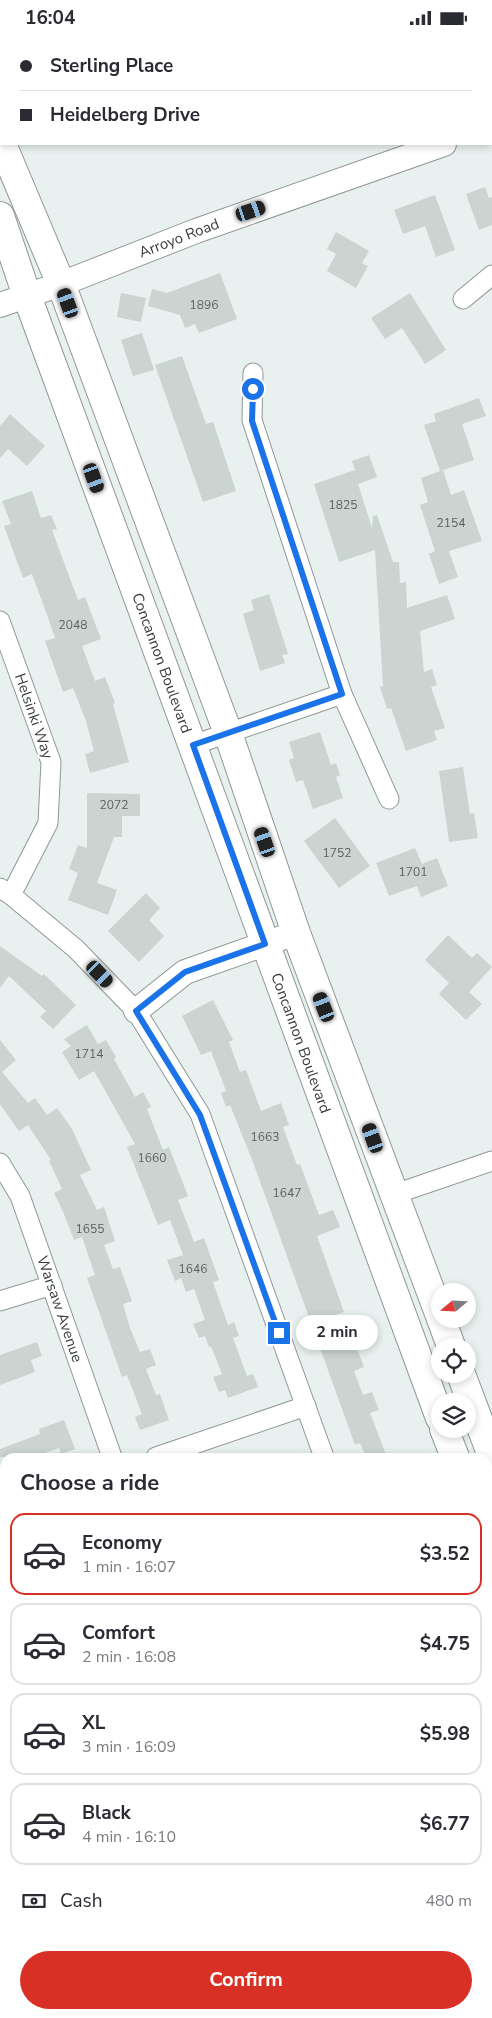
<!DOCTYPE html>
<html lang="en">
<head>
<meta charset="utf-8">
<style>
  body { margin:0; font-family:"Nunito Sans",sans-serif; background:#f7f7f7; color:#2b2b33; height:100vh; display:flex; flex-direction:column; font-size:19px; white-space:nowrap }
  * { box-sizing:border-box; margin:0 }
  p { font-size:16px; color:#7c7c81 }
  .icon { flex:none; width:28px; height:28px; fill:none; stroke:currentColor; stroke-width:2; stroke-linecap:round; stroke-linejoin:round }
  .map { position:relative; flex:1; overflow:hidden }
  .drawer { position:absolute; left:0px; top:1418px; width:492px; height:566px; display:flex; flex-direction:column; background:#fff; border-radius:15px 15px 0 0; box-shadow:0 2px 8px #0003 }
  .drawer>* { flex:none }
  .guide { position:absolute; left:0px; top:0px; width:492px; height:110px; box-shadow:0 2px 8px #0003; display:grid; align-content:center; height:110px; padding:0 20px; background:#fff }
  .needle { width:32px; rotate:251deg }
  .fabs { position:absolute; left:431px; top:1248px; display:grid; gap:10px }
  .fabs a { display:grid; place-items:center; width:45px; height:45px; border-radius:50%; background:#fff; box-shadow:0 2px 8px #0003; font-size:25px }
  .end { position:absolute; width:22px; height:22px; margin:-11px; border:6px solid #1a73e8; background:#fff; box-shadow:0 0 0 2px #fff }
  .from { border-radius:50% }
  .bubble { position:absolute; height:35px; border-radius:18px; background:#fff; box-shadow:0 2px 8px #0003; font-size:16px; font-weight:700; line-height:35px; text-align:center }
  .car { position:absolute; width:15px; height:30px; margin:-15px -8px; border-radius:6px; box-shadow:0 0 4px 1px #0007; background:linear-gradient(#222 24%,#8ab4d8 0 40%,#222 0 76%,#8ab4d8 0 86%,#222 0) }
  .guide b { display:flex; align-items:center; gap:18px; height:48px; font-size:19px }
  .guide b+b { border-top:1px solid #e1e1e2 }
  .guide i { width:12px; height:12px; background:#2b2b33 }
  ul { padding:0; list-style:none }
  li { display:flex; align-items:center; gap:15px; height:82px; margin:0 10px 8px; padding:0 10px; border:2px solid #e1e1e2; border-radius:15px }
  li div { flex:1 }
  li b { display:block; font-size:19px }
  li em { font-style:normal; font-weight:700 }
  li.current { border-color:#d93025 }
  li>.icon { width:45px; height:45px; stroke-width:1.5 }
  h2 { padding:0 20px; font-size:22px; line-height:60px }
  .pay { display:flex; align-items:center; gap:12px; height:55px; padding:0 20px; font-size:19px }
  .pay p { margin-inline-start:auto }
  .button { display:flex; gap:10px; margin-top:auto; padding:10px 20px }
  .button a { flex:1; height:58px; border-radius:30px; background:#d93025; color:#fff; font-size:20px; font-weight:700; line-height:58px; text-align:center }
  .status { display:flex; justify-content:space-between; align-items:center; height:35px; padding:0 25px; background:#fff; direction:ltr }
  .status svg { height:14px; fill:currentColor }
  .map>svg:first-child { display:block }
</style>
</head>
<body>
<div class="status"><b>16:04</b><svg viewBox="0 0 49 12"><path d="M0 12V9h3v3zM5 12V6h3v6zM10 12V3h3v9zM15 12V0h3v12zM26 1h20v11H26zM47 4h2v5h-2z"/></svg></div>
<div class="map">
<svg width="492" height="1983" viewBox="0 0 492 1983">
  <rect width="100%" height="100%" fill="#e8f1ef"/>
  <!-- green -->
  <path fill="#89d8c3" d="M 5,1852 L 5,1979 L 262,1979 L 250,1983 L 0,1983 L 0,1859 L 2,1859 Z"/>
  <!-- building -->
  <g fill="#cbd4d1">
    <path d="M 485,152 L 489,163 L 492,162 L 492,190 L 479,195 L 466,159 Z"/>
    <path d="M 435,160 L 455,215 L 436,222 L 425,191 L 403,199 L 394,175 Z"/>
    <path d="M 336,197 L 369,216 L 362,228 L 368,231 L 356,253 L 327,236 L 336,219 L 327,214 Z"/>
    <path d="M 220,238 L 237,284 L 199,298 L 195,289 L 185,293 L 180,280 L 148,271 L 152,254 L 167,258 Z"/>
    <path d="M 121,258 L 146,263 L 141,287 L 117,282 Z"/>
    <path d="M 410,258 L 446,315 L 425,329 L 402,293 L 385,304 L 371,283 Z"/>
    <path d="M 142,298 L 154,335 L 133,341 L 121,305 Z"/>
    <path d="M 182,321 L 206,389 L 213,387 L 236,456 L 203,467 L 155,330 Z"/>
    <path d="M 479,363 L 486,381 L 462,389 L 474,425 L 440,436 L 424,390 L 436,386 L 434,379 Z"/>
    <path d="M 10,379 L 45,411 L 27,431 L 8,414 L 0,423 L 0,391 Z"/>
    <path d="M 369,420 L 377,442 L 358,449 L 372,493 L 373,481 L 377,480 L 393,527 L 399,527 L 400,548 L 406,547 L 407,573 L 447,560 L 455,584 L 420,596 L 424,637 L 432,634 L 437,650 L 431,652 L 445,693 L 434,696 L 437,705 L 406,716 L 391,673 L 387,674 L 380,652 L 383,651 L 375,515 L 339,527 L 314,449 L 355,435 L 352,426 Z"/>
    <path d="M 443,435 L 451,460 L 464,455 L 482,506 L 449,516 L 458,542 L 439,549 L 429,519 L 435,516 L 420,470 L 428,467 L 421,443 Z"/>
    <path d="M 32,456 L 41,483 L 51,480 L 57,494 L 52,495 L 78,565 L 85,562 L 101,604 L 82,611 L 95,646 L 105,642 L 115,668 L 113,669 L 129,727 L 90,738 L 85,719 L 94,716 L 86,686 L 73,653 L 63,657 L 45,606 L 55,603 L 46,577 L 32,539 L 23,543 L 4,491 L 11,489 L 2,466 Z"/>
    <path d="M 269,559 L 288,619 L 282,620 L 285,628 L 260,636 L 243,579 L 254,575 L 251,565 Z"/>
    <path d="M 320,697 L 331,730 L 336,728 L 340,740 L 336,742 L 343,763 L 313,774 L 303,745 L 296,747 L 289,725 L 294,723 L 289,707 Z"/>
    <path d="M 463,732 L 470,779 L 474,778 L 478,803 L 449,807 L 439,736 Z"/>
    <path d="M 87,758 L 140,759 L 140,781 L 122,781 L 122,802 L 114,802 L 97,848 L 117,855 L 108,880 L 68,865 L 78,838 L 69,834 L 78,810 L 87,813 Z"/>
    <path d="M 335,783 L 370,831 L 339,853 L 304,806 Z"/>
    <path d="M 415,813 L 422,829 L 437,823 L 448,851 L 421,862 L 417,851 L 389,861 L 376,828 Z"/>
    <path d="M 146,858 L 160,873 L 149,885 L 164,901 L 139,927 L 108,896 Z"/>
    <path d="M 448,900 L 472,923 L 477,918 L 492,932 L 469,957 L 482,969 L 466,985 L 439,959 L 449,948 L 425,925 Z"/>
    <path d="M 0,911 L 42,941 L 44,939 L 76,970 L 53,994 L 40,982 L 46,976 L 9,941 L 0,953 Z"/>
    <path d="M 213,965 L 233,1005 L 229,1007 L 240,1037 L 246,1035 L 261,1076 L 281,1068 L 289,1090 L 283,1092 L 297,1130 L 300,1129 L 319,1180 L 333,1175 L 340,1192 L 317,1201 L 344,1277 L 335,1280 L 345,1306 L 353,1303 L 364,1332 L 354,1336 L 363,1360 L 372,1357 L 379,1375 L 370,1378 L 387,1422 L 366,1422 L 360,1408 L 355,1410 L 253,1127 L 230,1070 L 226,1072 L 221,1058 L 226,1056 L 211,1016 L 201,1020 L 182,981 Z"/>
    <path d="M 87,990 L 98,1009 L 106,1005 L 116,1022 L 114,1024 L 135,1062 L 143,1057 L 151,1072 L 147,1074 L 163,1115 L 169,1112 L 188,1161 L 178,1165 L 194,1207 L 204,1203 L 219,1245 L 213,1247 L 228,1290 L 234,1287 L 239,1301 L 233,1303 L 247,1341 L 253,1339 L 258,1352 L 228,1363 L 225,1355 L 219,1357 L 213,1342 L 222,1339 L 211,1311 L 209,1312 L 205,1301 L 199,1303 L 193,1289 L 205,1285 L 194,1254 L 186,1257 L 181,1243 L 175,1246 L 167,1225 L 183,1220 L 170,1185 L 158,1190 L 127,1112 L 135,1109 L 94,1036 L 79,1045 L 62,1017 L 71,1011 L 64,1004 Z"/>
    <path d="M 0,1005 L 16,1025 L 2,1037 L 28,1068 L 35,1063 L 47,1080 L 57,1073 L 72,1094 L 91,1135 L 80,1140 L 97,1175 L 104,1172 L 115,1206 L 104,1210 L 113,1234 L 120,1232 L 132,1266 L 123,1269 L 130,1293 L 140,1317 L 150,1314 L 156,1330 L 146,1334 L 156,1360 L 160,1359 L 169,1385 L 140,1395 L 135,1382 L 142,1379 L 127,1340 L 122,1342 L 87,1243 L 95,1240 L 82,1202 L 74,1205 L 64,1179 L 54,1158 L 62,1154 L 49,1126 L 51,1125 L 28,1090 L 19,1096 L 0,1069 Z"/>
    <path d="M 37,1307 L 42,1321 L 31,1325 L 35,1337 L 0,1350 L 0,1320 Z"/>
    <path d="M 64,1385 L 75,1414 L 61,1419 L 59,1413 L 33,1422 L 0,1422 L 0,1414 L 40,1399 L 39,1394 Z"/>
  </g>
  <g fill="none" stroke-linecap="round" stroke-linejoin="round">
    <!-- minor casing -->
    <g stroke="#909895" stroke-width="21">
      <g id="minor">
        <path d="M 463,264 L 492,240"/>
        <path d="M 253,338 L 252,385 L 342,659 L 389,764"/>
        <path d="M 0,586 L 51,727 L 48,788 L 11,860"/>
        <path d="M 193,710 L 342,659"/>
        <path d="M 0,853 L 11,860 L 76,914 L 136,976 L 200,1079 L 324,1422"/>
        <path d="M 0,1128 L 20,1161 L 112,1422"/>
        <path d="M 395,1159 L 492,1126"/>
        <path d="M 0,1266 L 52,1250"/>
        <path d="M 156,1422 L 306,1371"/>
        <path d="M 0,1478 L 5,1476"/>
        <path d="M 488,1879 L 492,1892"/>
      </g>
    </g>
    <!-- tertiary casing -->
    <g stroke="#909895" stroke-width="26">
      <g id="tertiary">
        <path d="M 491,92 L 492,91"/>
        <path d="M 0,270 L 61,249 L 196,196 L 444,109"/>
        <path d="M 136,976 L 185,937 L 296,898"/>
        <path d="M 488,1705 L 492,1703"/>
      </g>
    </g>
    <!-- secondary casing -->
    <g stroke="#909895" stroke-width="30">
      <g id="secondary">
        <path d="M 2,109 L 61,249 L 228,698 L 296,898 L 440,1281"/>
        <path d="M 0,181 L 27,261 L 440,1383"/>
        <path d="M 441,1284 L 451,1311"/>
        <path d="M 461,1339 L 492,1421"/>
        <path d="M 444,1394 L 455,1422"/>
        <path d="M 488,1512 L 492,1524"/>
      </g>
    </g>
    <!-- minor -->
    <use href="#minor" stroke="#fff" stroke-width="19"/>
    <!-- tertiary -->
    <use href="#tertiary" stroke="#fff" stroke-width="24"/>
    <!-- secondary -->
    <use href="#secondary" stroke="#fff" stroke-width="28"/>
  </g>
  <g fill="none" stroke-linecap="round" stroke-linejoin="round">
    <!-- route -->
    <path stroke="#1a73e8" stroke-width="6" d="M 253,354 L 252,386 L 342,659 L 193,710 L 265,909 L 185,937 L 136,976 L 200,1080 L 279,1298"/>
  </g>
  <g text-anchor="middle" stroke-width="4" stroke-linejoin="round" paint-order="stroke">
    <!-- number labels -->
    <g font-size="12" fill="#5c6160">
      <text x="204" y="274">1896</text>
      <text x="343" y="474">1825</text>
      <text x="451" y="492">2154</text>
      <text x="73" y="594">2048</text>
      <text x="114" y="774">2072</text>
      <text x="337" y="822">1752</text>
      <text x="413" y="841">1701</text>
      <text x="89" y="1023">1714</text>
      <text x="265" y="1106">1663</text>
      <text x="152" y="1127">1660</text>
      <text x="287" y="1162">1647</text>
      <text x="90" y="1198">1655</text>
      <text x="193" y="1238">1646</text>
    </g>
    <!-- street labels -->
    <g font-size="15" fill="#373b3a" stroke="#fff">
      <text transform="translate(179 203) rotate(-21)" y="5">Arroyo Road</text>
      <text transform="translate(162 628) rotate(70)" y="5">Concannon Boulevard</text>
      <text transform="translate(34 681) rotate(71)" y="5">Helsinki Way</text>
      <text transform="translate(301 1008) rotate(70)" y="5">Concannon Boulevard</text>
      <text transform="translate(60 1274) rotate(71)" y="5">Warsaw Avenue</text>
    </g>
  </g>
</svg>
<div class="fabs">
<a><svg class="needle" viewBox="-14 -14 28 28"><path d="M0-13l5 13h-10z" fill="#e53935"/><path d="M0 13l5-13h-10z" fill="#7c7c81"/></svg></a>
<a><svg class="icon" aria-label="locate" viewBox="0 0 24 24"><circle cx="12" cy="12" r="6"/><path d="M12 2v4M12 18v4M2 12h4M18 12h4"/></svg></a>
<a><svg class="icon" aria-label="layers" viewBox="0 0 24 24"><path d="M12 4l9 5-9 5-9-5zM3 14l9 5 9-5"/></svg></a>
</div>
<i class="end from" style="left:253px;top:354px"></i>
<i class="end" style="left:279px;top:1298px"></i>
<div class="bubble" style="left:296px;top:1280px;width:82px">2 min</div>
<i class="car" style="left:251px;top:176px;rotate:71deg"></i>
<i class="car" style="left:68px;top:268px;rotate:340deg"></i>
<i class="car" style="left:94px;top:443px;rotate:160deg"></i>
<i class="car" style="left:265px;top:807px;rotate:341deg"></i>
<i class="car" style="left:100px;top:939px;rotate:136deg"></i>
<i class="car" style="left:324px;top:972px;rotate:339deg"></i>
<i class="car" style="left:373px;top:1103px;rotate:340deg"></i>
<div class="guide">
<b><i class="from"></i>Sterling Place</b>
<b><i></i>Heidelberg Drive</b>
</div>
<section class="drawer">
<h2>Choose a ride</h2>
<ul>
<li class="current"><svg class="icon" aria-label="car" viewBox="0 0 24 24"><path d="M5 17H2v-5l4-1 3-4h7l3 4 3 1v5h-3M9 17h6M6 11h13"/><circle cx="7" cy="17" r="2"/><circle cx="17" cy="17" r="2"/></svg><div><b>Economy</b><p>1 min · 16:07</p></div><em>$3.52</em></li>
<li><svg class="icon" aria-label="car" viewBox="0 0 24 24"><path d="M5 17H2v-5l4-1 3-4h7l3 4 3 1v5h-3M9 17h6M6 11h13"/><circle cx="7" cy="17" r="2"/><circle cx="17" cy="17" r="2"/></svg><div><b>Comfort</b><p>2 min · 16:08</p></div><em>$4.75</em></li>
<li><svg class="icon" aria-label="car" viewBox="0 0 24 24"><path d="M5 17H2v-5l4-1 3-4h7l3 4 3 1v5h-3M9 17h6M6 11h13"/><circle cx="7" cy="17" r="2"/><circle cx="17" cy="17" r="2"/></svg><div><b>XL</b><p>3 min · 16:09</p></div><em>$5.98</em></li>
<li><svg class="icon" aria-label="car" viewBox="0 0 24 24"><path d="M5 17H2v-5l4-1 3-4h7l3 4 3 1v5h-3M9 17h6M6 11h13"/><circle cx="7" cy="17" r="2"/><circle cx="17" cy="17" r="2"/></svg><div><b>Black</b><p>4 min · 16:10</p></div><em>$6.77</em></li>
</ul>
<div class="pay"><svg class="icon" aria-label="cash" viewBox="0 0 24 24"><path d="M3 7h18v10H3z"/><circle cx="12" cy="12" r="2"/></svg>Cash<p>480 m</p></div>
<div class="button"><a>Confirm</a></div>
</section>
</div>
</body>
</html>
